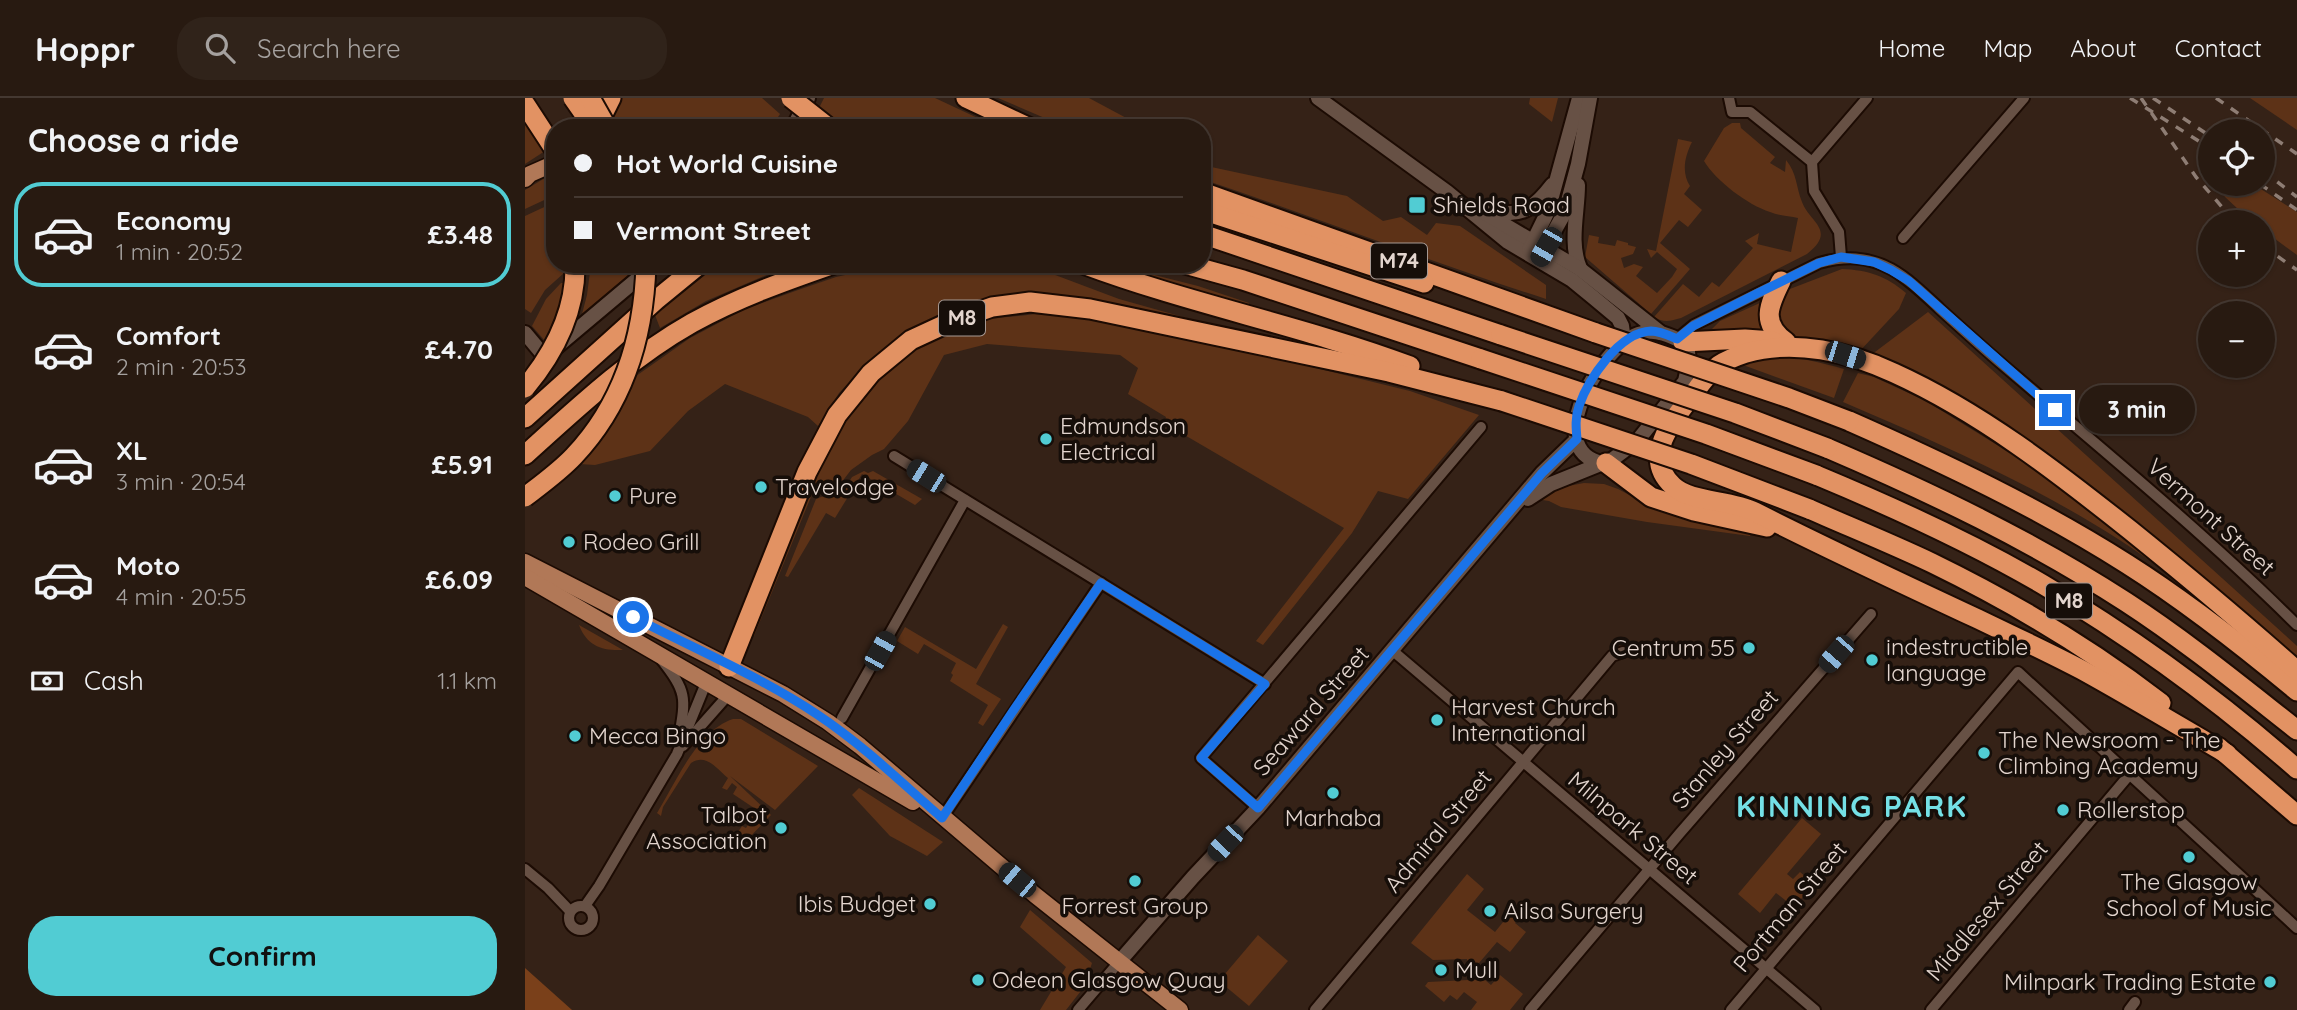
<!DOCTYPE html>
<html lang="en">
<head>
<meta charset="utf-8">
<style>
  body { margin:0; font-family:Quicksand,sans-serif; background:#30231a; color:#f1f3f6; height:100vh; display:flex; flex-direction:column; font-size:26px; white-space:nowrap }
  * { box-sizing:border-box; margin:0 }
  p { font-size:23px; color:#a5a19f }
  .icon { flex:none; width:38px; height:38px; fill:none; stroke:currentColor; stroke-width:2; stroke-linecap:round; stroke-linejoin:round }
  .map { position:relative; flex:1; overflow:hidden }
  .details { display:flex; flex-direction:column; background:#281a11; width:525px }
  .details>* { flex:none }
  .banner { position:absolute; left:21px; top:21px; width:665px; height:154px; border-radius:28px; box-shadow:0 2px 5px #0004,0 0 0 2px #443831; display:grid; align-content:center; height:154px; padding:0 28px; background:#281a11 }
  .buttons { position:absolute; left:1673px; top:21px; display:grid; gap:14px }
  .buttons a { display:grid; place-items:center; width:77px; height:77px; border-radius:50%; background:#281a11; box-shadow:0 2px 5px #0004,0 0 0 2px #443831; font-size:35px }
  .end { position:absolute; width:32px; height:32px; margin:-16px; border:9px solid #1a73e8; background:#fff; box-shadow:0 0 0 4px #fff }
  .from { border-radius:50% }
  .bubble { position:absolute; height:49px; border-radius:24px; background:#281a11; box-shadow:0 2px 5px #0004,0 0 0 2px #443831; font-size:23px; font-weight:800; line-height:49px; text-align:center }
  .car { position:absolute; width:21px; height:42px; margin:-21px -10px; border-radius:9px; box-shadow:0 0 5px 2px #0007; background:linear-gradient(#222 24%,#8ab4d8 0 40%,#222 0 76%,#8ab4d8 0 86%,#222 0) }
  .banner b { display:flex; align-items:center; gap:24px; height:66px; font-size:26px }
  .banner b+b { border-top:2px solid #443831 }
  .banner i { width:18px; height:18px; background:#f1f3f6 }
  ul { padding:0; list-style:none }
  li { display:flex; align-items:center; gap:21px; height:105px; margin:0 14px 10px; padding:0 14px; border:4px solid transparent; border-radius:28px }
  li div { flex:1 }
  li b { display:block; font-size:26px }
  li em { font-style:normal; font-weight:800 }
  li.on { border-color:#51ccd3 }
  li>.icon { width:63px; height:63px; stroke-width:1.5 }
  h2 { padding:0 28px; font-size:32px; line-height:84px }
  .pay { display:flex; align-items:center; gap:18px; height:77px; padding:0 28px; font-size:26px }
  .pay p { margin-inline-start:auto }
  .primary-button { display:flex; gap:14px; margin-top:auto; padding:14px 28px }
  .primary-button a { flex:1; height:80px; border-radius:28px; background:#51ccd3; color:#111; font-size:28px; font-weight:800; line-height:80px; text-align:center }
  header { display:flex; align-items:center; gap:42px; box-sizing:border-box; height:98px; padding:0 35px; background:#281a11; border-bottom:2px solid #443831 }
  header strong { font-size:33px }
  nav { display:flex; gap:38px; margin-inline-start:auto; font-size:24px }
  .search { width:490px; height:63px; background:#30231a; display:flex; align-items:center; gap:18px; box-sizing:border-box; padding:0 24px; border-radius:28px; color:#a5a19f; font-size:26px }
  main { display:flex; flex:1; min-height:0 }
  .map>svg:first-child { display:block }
</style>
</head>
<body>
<header>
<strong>Hoppr</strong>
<div class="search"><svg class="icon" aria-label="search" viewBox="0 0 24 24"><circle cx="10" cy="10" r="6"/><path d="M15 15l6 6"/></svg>Search here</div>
<nav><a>Home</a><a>Map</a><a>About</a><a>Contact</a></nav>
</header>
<main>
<section class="details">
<h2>Choose a ride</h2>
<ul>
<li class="on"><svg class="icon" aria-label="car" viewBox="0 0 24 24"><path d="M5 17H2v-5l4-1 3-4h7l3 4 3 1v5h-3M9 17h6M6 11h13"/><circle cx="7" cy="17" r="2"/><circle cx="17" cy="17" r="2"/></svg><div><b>Economy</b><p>1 min · 20:52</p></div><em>£3.48</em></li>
<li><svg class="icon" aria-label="car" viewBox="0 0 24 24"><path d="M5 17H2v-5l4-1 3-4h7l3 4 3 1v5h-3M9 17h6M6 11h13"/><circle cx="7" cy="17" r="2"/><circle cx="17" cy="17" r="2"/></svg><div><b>Comfort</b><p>2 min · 20:53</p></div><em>£4.70</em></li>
<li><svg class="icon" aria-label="car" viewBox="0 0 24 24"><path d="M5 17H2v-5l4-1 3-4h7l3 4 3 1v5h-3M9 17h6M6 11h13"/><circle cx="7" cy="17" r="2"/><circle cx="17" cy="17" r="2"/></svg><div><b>XL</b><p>3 min · 20:54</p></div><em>£5.91</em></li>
<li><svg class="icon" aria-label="car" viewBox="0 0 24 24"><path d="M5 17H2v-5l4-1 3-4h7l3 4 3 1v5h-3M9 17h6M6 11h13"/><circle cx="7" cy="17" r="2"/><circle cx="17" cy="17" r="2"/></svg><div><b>Moto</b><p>4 min · 20:55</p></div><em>£6.09</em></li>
</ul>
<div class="pay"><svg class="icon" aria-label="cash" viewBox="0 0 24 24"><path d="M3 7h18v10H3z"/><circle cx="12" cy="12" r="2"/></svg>Cash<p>1.1 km</p></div>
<div class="primary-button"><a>Confirm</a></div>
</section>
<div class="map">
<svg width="1772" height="912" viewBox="0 0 1772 912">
  <rect width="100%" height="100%" fill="#352217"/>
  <!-- green -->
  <g fill="#5d3217">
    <path d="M 97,0 L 237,0 L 255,16 L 246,30 L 89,30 L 84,20 Z"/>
    <path d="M 299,0 L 410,0 L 474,30 L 316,30 L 293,12 Z"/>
    <path d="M 473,0 L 564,0 L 620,30 L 543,30 Z"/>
    <path d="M 1005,0 L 1033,0 L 1027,24 L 1004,6 Z"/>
    <path d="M 1725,0 L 1772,0 L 1772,32 Z"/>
    <path d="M 0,16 L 20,53 L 0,66 Z"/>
    <path d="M 1207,25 L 1215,25 L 1216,30 L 1250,59 L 1245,65 L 1260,74 L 1261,62 C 1272,75 1271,89 1277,104 C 1285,125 1312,132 1282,156 L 1156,220 C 1146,223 1138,225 1129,219 L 1158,186 L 1174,199 L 1187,184 L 1194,189 L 1228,150 L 1220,143 L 1234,135 L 1232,146 L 1266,154 L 1273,120 C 1264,118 1254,118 1245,114 C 1223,107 1191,83 1179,63 L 1199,30 Z"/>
    <path d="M 1153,41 L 1167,44 C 1160,58 1156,74 1165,88 L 1159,96 L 1177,112 L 1163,129 L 1154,122 L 1135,145 L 1165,171 L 1126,216 L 1060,159 L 1064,137 L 1074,139 L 1073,145 L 1090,148 L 1092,142 L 1103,145 L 1103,147 L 1111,149 L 1108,156 L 1096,160 L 1099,170 L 1109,166 L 1118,169 L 1111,178 L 1132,195 L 1147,179 L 1152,171 L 1132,154 L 1126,160 L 1122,151 L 1131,153 Z"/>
    <path d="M 677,67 L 822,98 L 858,123 L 876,119 L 902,137 L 911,125 L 935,128 L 1021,187 L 1021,201 C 906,164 792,120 677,81 Z"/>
    <path d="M 30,74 L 30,97 L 0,111 L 0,92 Z"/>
    <path d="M 1691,86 L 1728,86 L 1772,114 L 1772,157 L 1738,132 L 1738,124 L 1727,124 L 1700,99 Z"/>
    <path d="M 30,104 L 30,166 L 42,166 L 39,175 L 20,192 L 6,215 L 0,211 L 0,118 Z"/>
    <path d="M 66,166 L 104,166 L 105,176 L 57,216 L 62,197 Z"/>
    <path d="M 194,166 L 267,166 L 181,203 L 135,230 L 130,217 Z"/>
    <path d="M 370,166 L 501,166 L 594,201 L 715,235 L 522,201 L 392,231 L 364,247 L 329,279 L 314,295 L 293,328 L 283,319 L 200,286 L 163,313 L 125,353 L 70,367 L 54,366 L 84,329 L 111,278 L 165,240 L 220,211 L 273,192 L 311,179 Z"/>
    <path d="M 586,166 L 673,188 L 724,205 L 723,209 L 637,186 Z"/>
    <path d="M 1317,171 C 1343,172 1361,178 1381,195 L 1374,211 L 1334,254 L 1264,240 L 1250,227 L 1257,194 Z"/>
    <path d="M 36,185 L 39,185 L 34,208 L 20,243 L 7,228 L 21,201 Z"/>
    <path d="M 1237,204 L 1241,239 L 1180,238 L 1195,223 Z"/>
    <path d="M 1403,214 L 1772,548 L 1772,559 L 1619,430 L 1566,393 L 1346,257 Z"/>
    <path d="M 510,216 L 563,220 L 742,258 L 885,293 L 954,317 L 883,401 L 853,393 L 827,435 L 738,547 L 731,543 L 819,430 L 639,325 L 641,319 L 603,296 L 613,270 L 595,257 L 462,246 L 419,257 L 383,323 L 359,351 L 347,357 L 326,372 L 316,385 L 288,394 L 229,538 L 225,536 C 260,449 302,307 383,255 C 404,242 428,232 452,224 C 470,219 491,219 510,216 Z"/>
    <path d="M 1240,259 C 1271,258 1291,263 1319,271 L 1309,300 L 1218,267 Z"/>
    <path d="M 1333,275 L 1349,279 L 1401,303 L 1472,347 L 1537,390 L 1645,473 L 1642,475 C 1546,403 1428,351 1318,304 Z"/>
    <path d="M 339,373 L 343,375 L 348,373 L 397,401 L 390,407 L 337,376 L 310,420 L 301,415 L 263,479 L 260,478 L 291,401 L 321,389 L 327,379 Z"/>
    <path d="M 1059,385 L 1079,386 L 1093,391 L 1127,409 L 1227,432 L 1225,438 L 1122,424 L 1036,409 L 1024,403 L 1011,401 L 1038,389 Z"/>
    <path d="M 478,526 L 483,529 L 451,586 L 476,601 L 458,628 L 453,625 L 463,607 L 425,583 L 428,577 L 426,575 L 431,565 L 399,546 L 393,556 L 372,543 L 380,529 L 451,571 Z"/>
    <path d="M 54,527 L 98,552 C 77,553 62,548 54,527 Z"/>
    <path d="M 208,621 L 216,621 L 293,668 L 250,712 L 205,678 L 246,717 L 221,743 L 213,734 L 217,728 L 221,730 L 232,712 L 208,696 L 212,689 L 207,685 L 202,692 L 197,690 L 203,680 C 191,670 181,655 166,665 L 138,709 L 136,718 L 132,715 C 151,684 172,633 208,621 Z"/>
    <path d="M 334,690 L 418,744 L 402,758 L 365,738 L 327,697 Z"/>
    <path d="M 1277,720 L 1296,736 L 1262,776 L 1268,781 L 1275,774 L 1289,786 L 1269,809 L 1251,795 L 1235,815 L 1213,796 Z"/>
    <path d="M 942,776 L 959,791 L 942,812 L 970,834 L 987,813 L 994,819 L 990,825 L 1001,834 L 985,854 L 972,844 L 948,872 L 966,887 L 975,877 L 998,896 L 985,912 L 946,912 L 952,904 L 939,894 L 932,902 L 925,897 L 919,904 L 900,888 L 903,884 L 943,882 L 942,861 L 908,862 L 886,845 Z"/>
    <path d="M 505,812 L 567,865 L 559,889 L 541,912 L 515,912 L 541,869 L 495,829 Z"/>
    <path d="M 733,837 L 763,863 L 724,908 L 694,883 Z"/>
  </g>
  <!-- water -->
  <path fill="#7a401a" d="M 0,870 L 47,912 L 0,912 Z"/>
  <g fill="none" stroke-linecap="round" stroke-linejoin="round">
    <!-- street casing -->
    <g stroke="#1c0b03" stroke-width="14">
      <g id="street">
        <path d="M 1204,0 L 1207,14 L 1225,14 L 1287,64"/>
        <path d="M 1378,140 L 1499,0"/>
        <path d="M 1316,159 L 1314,134 L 1289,93 L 1287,64 L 1342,0"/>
        <path d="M 1152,241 L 1169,227 L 1294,165 C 1320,158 1342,158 1366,171 C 1384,181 1400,197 1415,211 C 1436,230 1457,249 1478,267 C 1578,352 1679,435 1772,527"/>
        <path d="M 369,358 L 740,586"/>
        <path d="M 868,553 L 1290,912"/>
        <path d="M 136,561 C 162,594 161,599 154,639"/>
        <path d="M 317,620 L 440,402"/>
        <path d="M 158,648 L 197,604 L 202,596"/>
        <path d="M 733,710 L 676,660 L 956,329"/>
        <path d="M 417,720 L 576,485"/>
        <path d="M 0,771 L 23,790 L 45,813"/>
        <circle cx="56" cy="820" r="12"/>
        <path d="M 60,808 L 74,788 L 152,656 L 181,585"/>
        <path d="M 553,912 L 594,864"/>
        <path d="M 790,912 L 1087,558 L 1098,554"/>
        <path d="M 1005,912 L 1155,735 L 1346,516"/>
        <path d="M 1206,912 L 1493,574 L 1772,830"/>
        <path d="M 1406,912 L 1605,676"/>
        <path d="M 1604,912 L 1610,904"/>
      </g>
    </g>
    <!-- secondary casing -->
    <g stroke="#1c0b03" stroke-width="18">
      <g id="secondary">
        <path d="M 793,0 L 922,94 L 983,144 L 1047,182 L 1069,200 L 1093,220 L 1097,228 L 1099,243"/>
        <path d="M 268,30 L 283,0"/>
        <path d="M 1053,87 C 1053,114 1044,145 1055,170"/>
        <path d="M 962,110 C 993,122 1008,112 1027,87"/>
        <path d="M 958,114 L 1055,171 L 1136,235"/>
        <path d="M 1004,152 L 1023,113 L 1054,0"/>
        <path d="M 1016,157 L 1040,114 L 1053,66 L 1065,0"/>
        <path d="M 0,235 L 20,259"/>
        <path d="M 29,251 L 123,172"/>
        <path d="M 1003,401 L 1026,386 L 1088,361 L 1113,342 L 1160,283 L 1164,265 L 1163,254 L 1158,244 C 1146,238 1131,231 1117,235 C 1078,243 1014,352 1077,365"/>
        <path d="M 594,864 L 668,779 L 733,710 L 1017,375 L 1052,341"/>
      </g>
    </g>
    <!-- primary casing -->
    <g stroke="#1c0b03" stroke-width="19">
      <g id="primary">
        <path d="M 0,81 L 5,76 L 30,65"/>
        <path d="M 0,464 L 258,596 L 303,624 L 335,648 L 510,797 L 655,912"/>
        <path d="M 0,479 L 388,704"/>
      </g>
    </g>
    <!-- highway casing -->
    <g stroke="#1c0b03" stroke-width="23">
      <g id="highway">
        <path d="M 441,0 L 505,30"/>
        <path d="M 0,6 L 30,52"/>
        <path d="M 66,29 L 79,14 L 86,0"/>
        <path d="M 677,94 L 1071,235"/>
        <path d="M 677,112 L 899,185"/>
        <path d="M 677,136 L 976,237"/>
        <path d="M 558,166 C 665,206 778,228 885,268"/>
        <path d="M 660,166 L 718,182 L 956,261"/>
        <path d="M 1256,183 C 1244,207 1235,225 1261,244"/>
        <path d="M 1158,244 L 1220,241 L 1248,243"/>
        <path d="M 0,320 L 131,202 L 175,166"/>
        <path d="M 1324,323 C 1419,365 1514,410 1602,466 C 1662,504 1718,548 1772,593"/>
        <path d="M 1302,350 C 1407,395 1505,442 1601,504 C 1661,543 1716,588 1772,632"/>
        <path d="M 0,357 C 52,310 105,260 167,225 C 212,200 260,183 309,166"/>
        <path d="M 1081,365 L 1126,399 L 1169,413 L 1242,429"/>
        <path d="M 1291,377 C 1368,409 1445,444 1517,486 C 1607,539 1693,602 1772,671"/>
        <path d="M 1284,411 C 1325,429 1367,446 1407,465 C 1487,504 1566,551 1636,605"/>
        <path d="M 204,569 L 282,374 L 312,317 L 346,275 L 386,242 L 427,223 L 467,209 L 505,204 L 565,211 L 864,274 L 977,303"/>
        <path d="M 1693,649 L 1772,717"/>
        <path d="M 1702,656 C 1654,628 1606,599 1557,572 C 1523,554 1488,538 1453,521 C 1378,486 1303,451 1230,414 C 1204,401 1166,405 1148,388 C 1115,358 1150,319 1170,294 C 1177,284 1184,274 1194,267 C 1202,262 1212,258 1221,255 C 1270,241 1324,254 1369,275 C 1455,314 1532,374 1605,432 C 1662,478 1717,524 1772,573"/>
      </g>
    </g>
    <!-- street -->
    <use href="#street" stroke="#675145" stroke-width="10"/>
    <!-- secondary -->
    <use href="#secondary" stroke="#675145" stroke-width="14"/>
    <!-- primary -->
    <use href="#primary" stroke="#b17857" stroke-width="16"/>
    <!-- highway -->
    <use href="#highway" stroke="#e29263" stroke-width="19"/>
    <!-- rail -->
    <g stroke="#8e7d74" stroke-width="3.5" stroke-dasharray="9 9" stroke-linecap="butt">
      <path d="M 1605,0 L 1685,50"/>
      <path d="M 1616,0 L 1671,79 L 1710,124"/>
      <path d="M 1628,0 L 1685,38"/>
      <path d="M 1691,0 L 1772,56"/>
      <path d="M 1738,73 L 1772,99"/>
      <path d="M 1735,86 L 1772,112"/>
      <path d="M 1738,148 L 1772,172"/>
    </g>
    <!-- highway-bridge casing -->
    <g stroke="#1c0b03" stroke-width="23" stroke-linecap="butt">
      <g id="highway-bridge">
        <path d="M 48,0 L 69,30"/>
        <path d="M 65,0 L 82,30"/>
        <path d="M 266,0 L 304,30"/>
        <path d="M 1071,235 L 1264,300 L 1324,323"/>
        <path d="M 976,237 L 1210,315 L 1302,350"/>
        <path d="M 956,261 L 1181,336 L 1291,377"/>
        <path d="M 0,290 C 29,255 51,212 50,166"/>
        <path d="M 977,303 L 1166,366 L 1284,411"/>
        <path d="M 0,399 C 17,386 35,373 49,358 C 99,305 119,238 121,166"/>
      </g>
    </g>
    <!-- highway-bridge -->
    <use href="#highway-bridge" stroke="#e29263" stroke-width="19"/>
  </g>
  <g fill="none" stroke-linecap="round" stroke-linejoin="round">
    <!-- route -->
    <path stroke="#1a73e8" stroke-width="9" d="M 108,519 C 170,551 236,579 293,617 C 338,647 377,685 417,720 L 490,610 L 576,485 L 740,586 L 676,660 L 733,710 L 1017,375 L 1052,341 C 1051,330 1050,319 1054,308 C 1063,282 1094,234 1126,233 C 1135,233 1143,237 1152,241 L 1168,228 L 1233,195 L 1294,165 L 1316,159 L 1349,164 L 1366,172 L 1384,183 L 1530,312"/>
  </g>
  <!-- markers -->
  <g fill="#51ccd3" stroke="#160e09" stroke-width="2.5">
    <rect x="883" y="98" width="18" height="18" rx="3.5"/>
    <circle cx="521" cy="341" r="7"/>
    <circle cx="236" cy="389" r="7"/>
    <circle cx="90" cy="398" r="7"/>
    <circle cx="44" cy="444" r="7"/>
    <circle cx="1224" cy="550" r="7"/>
    <circle cx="1347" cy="562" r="7"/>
    <circle cx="912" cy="622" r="7"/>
    <circle cx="50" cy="638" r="7"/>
    <circle cx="1459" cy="655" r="7"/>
    <circle cx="808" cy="695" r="7"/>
    <circle cx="1538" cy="712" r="7"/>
    <circle cx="256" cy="730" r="7"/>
    <circle cx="1664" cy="759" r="7"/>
    <circle cx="610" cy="783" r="7"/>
    <circle cx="405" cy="806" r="7"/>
    <circle cx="965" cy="813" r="7"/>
    <circle cx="916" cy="872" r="7"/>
    <circle cx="453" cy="882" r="7"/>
    <circle cx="1745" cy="884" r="7"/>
  </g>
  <g text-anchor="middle" stroke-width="7" stroke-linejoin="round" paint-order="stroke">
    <!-- shield labels -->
    <g fill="#160e09" stroke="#a69993" stroke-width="2">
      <rect x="846" y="145.5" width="56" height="35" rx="5"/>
      <rect x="414" y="202.5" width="46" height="35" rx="5"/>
      <rect x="1521" y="485.5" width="46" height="35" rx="5"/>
    </g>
    <g font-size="21" font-weight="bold" fill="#e3d5ce">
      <text x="874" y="170">M74</text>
      <text x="437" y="227">M8</text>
      <text x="1544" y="510">M8</text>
    </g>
    <!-- poi labels -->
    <g font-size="23" fill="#e3d5ce" stroke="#160e09" text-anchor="start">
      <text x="908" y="115">Shields Road</text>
      <text x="535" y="336">Edmundson<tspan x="535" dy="26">Electrical</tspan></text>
      <text x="250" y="397">Travelodge</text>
      <text x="104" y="406">Pure</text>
      <text x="58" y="452">Rodeo Grill</text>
      <text x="1361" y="557">indestructible<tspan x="1361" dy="26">language</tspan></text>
      <text x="1210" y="558" text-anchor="end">Centrum 55</text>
      <text x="926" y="617">Harvest Church<tspan x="926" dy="26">International</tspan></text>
      <text x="64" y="646">Mecca Bingo</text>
      <text x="1473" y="650">The Newsroom - The<tspan x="1473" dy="26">Climbing Academy</tspan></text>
      <text x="1552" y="720">Rollerstop</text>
      <text x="242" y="725" text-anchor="end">Talbot<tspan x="242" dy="26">Association</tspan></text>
      <text x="808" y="728" text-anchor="middle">Marhaba</text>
      <text x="1664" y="792" text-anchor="middle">The Glasgow<tspan x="1664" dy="26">School of Music</tspan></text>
      <text x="391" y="814" text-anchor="end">Ibis Budget</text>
      <text x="610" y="816" text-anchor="middle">Forrest Group</text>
      <text x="979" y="821">Ailsa Surgery</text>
      <text x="930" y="880">Mull</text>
      <text x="467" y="890">Odeon Glasgow Quay</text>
      <text x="1731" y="892" text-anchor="end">Milnpark Trading Estate</text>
    </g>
    <!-- street labels -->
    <g font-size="23" fill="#e3d5ce" stroke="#160e09">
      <text transform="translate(1686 419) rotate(42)" y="8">Vermont Street</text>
      <text transform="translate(786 613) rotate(-49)" y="8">Seaward Street</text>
      <text transform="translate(1200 651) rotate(-49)" y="8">Stanley Street</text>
      <text transform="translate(1108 730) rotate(40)" y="8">Milnpark Street</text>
      <text transform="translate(913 733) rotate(-50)" y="8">Admiral Street</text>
      <text transform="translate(1265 809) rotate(-50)" y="8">Portman Street</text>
      <text transform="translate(1462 813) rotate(-50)" y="8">Middlesex Street</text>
    </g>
    <!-- district labels -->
    <g font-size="30" font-weight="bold" letter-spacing="2" fill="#74e0e6" stroke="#160e09">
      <text x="1327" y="719">KINNING PARK</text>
    </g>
  </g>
</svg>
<div class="buttons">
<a><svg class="icon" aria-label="locate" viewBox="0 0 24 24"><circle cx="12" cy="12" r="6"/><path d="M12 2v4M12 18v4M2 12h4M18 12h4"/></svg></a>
<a>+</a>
<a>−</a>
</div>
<i class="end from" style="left:108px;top:519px"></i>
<i class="end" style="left:1530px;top:312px"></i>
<div class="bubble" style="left:1554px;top:287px;width:116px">3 min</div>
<i class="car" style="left:1021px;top:149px;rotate:210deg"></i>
<i class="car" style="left:1320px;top:257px;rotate:108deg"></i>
<i class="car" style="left:401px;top:378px;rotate:302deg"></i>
<i class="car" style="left:355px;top:553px;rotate:29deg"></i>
<i class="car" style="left:1311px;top:556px;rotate:221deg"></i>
<i class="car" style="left:700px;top:745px;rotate:223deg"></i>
<i class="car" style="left:492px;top:782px;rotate:310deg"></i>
<div class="banner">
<b><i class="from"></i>Hot World Cuisine</b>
<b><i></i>Vermont Street</b>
</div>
</div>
</main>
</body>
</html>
